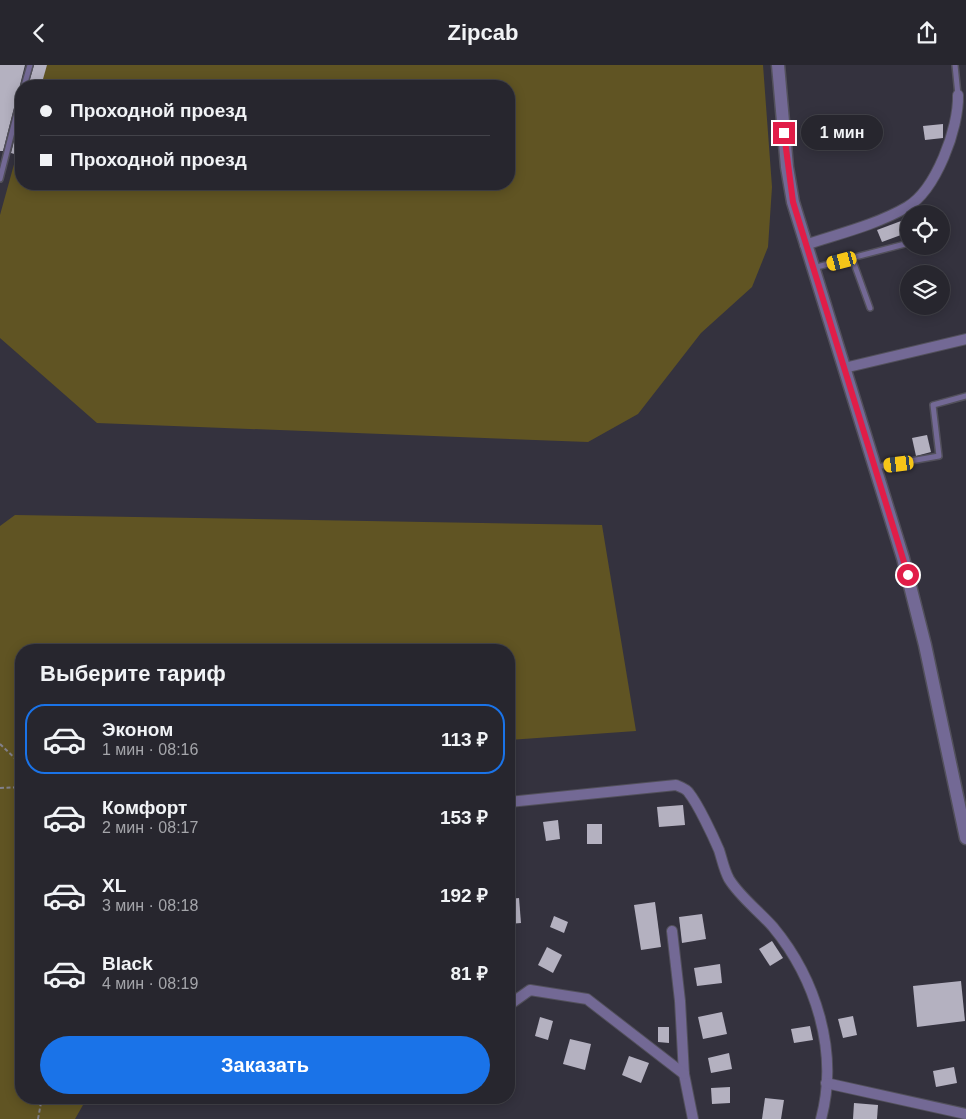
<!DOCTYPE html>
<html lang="ru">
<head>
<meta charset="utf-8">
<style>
  body { margin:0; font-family:Helvetica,sans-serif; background:#33323a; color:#f1f3f6; height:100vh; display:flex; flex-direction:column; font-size:19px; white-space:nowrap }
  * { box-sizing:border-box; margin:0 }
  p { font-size:16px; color:#a4a5aa }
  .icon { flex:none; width:28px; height:28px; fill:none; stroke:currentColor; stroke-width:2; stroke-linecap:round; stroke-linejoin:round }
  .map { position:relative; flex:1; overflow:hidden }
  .panel { position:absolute; left:15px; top:579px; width:500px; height:460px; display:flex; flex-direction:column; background:#27262e; border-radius:20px; box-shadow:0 2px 12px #0003,0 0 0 1px #43434a }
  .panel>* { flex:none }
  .hud { position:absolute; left:15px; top:15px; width:500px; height:110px; border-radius:20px; box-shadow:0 2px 12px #0003,0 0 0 1px #43434a; display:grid; align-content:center; height:110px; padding:0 25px; background:#27262e }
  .controls { position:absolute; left:900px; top:140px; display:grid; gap:10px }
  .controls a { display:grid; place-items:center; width:50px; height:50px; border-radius:50%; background:#27262e; box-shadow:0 2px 12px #0003,0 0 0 1px #43434a; font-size:25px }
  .end { position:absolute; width:22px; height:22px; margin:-11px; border:6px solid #e11d48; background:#fff; box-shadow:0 0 0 2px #fff }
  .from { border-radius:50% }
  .bubble { position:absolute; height:35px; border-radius:18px; background:#27262e; box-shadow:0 2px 12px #0003,0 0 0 1px #43434a; font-size:16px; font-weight:800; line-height:35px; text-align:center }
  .car { position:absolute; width:15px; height:30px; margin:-15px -8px; border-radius:6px; box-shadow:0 0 4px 1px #0007; background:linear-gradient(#f5c518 24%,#345 0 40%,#f5c518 0 76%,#345 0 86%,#f5c518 0) }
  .hud b { display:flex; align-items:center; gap:18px; height:48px; font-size:19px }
  .hud b+b { border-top:1px solid #43434a }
  .hud i { width:12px; height:12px; background:#f1f3f6 }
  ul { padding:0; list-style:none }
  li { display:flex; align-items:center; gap:15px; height:70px; margin:0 10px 8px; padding:0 15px; border:2px solid transparent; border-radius:20px }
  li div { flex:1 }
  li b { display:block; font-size:19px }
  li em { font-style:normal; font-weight:800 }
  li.selected { border-color:#1a73e8 }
  li>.icon { width:45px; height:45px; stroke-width:1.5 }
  h2 { padding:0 25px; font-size:22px; line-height:60px }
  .primary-button { display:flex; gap:10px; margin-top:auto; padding:10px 25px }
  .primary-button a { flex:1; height:58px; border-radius:30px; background:#1a73e8; color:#fff; font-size:20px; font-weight:800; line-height:58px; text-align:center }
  header { display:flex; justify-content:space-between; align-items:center; height:65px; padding:0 25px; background:#27262e; font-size:22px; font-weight:800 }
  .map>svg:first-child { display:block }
</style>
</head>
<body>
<header><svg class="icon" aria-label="back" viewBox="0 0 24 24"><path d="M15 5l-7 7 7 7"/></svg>Zipcab<svg class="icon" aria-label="share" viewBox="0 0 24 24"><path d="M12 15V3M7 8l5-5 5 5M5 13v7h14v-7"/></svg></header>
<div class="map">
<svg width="966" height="1054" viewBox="0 0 966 1054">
  <rect width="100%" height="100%" fill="#34323e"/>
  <!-- green -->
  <g fill="#605423">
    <path d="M 42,0 L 763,0 L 772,122 L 768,182 L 752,222 L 701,268 L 638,349 L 588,377 L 97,358 L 0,273 L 0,150 L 21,74 L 21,119 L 509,119 L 509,21 L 36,21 Z"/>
    <path d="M 15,450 L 602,460 L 636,666 L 509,675 L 509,585 L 21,585 L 21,1032 L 87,1033 L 75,1054 L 0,1054 L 0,461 Z"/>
  </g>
  <!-- building -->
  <g fill="#b4b1c0">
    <path d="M 0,0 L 25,0 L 20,20 L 21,28 L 17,31 L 3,86 L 0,86 Z"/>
    <path d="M 34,0 L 47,0 L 41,21 L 28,21 Z"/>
    <path d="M 21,49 L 21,91 L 11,88 Z"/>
    <path d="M 943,59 L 943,73 L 925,75 L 923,61 Z"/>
    <path d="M 909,153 L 909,167 L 882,177 L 877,165 Z"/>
    <path d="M 927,370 L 931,387 L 916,391 L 912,373 Z"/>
    <path d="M 683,740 L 685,760 L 659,762 L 657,742 Z"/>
    <path d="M 558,755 L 560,774 L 546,776 L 543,757 Z"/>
    <rect x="587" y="759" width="15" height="20"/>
    <path d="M 519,833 L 521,858 L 509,859 L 509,834 Z"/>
    <path d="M 655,837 L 661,882 L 641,885 L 634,840 Z"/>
    <path d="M 702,849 L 706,874 L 682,878 L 679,852 Z"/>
    <path d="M 554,851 L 568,857 L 564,868 L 550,862 Z"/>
    <path d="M 772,876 L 783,893 L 770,901 L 759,884 Z"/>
    <path d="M 547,882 L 562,890 L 553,908 L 538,900 Z"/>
    <path d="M 720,899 L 722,918 L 697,921 L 694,903 Z"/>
    <path d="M 961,916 L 965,956 L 917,962 L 913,921 Z"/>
    <path d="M 722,947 L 727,969 L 703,974 L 698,952 Z"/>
    <path d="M 853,951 L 857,970 L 843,973 L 838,954 Z"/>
    <path d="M 540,952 L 553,956 L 548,975 L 535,971 Z"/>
    <path d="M 810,961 L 813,975 L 794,978 L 791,964 Z"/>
    <path d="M 658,962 L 669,962 L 669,978 L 658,977 Z"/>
    <path d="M 570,974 L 591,979 L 585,1005 L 563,999 Z"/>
    <path d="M 729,988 L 732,1004 L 711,1008 L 708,993 Z"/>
    <path d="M 629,991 L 649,998 L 641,1018 L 622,1010 Z"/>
    <path d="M 954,1002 L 957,1018 L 936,1022 L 933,1006 Z"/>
    <path d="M 730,1022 L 730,1038 L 712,1039 L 711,1023 Z"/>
    <path d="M 765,1033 L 784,1035 L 781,1054 L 762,1054 Z"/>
    <path d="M 854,1038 L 878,1040 L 877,1054 L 853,1054 Z"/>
  </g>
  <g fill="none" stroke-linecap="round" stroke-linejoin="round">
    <!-- service casing -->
    <g stroke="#52505b" stroke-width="8">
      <g id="service">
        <path d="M 955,0 L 958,30"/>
        <path d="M 24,21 L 30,0"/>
        <path d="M 0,114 L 21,32"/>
        <path d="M 852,193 L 870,243"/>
        <path d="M 813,203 L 909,178"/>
        <path d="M 876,402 L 939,391 L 933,340 L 966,331"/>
      </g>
    </g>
    <!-- minor casing -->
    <g stroke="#52505b" stroke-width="12">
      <g id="minor">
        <path d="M 805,180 C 838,169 876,160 907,142 C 936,125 959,63 958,30"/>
        <path d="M 844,303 L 966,274"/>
        <path d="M 509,737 L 676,720 C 681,722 687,724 689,728 C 698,739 713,771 719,785 C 722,794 724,805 729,814 C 740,832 759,846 773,862 C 816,914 839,987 821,1054"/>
        <path d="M 672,866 L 680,936 L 684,1009 L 693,1054"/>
        <path d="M 509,940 L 530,925 L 587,934 L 684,1009"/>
        <path d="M 826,1018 L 966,1049"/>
      </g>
    </g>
    <!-- tertiary casing -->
    <g stroke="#52505b" stroke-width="15">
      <path id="tertiary" d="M 778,0 L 787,102 L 793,137 L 903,493 L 925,580 L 966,773"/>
    </g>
    <!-- path -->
    <g stroke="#82808b" stroke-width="2" stroke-dasharray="4 2.5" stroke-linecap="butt">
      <path d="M 0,679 L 21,699"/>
      <path d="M 0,723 L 21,722"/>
      <path d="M 38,1054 L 42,1032"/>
    </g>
    <!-- service -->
    <use href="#service" stroke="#736995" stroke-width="5"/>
    <!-- minor -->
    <use href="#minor" stroke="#736995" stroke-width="10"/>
    <!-- tertiary -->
    <use href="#tertiary" stroke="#736995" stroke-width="12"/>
  </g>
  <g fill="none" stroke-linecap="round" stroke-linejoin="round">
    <!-- route -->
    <path stroke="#e11d48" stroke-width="6" d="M 784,68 L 793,137 L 908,510"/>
  </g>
</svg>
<div class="controls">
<a><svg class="icon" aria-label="locate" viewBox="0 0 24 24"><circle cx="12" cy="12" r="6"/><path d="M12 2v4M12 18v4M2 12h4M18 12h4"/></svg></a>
<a><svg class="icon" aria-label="layers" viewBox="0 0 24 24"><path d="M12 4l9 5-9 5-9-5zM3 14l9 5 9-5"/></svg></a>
</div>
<i class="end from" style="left:908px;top:510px"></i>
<i class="end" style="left:784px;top:68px"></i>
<div class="bubble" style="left:801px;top:50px;width:82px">1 мин</div>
<i class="car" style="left:842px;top:196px;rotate:255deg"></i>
<i class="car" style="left:899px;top:399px;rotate:263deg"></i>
<div class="hud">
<b><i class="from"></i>Проходной проезд</b>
<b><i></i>Проходной проезд</b>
</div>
<section class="panel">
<h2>Выберите тариф</h2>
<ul>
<li class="selected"><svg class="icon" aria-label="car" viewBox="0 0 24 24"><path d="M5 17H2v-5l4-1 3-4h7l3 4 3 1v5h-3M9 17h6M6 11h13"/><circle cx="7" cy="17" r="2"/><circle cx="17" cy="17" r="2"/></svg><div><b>Эконом</b><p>1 мин · 08:16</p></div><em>113 ₽</em></li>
<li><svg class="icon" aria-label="car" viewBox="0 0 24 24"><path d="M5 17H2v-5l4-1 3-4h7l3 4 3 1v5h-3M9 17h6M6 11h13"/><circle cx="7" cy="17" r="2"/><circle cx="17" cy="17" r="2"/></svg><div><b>Комфорт</b><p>2 мин · 08:17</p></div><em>153 ₽</em></li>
<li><svg class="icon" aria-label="car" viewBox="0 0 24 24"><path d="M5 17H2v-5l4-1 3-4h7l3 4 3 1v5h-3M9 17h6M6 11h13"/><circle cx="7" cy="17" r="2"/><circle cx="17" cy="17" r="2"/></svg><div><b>XL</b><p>3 мин · 08:18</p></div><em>192 ₽</em></li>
<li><svg class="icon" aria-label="car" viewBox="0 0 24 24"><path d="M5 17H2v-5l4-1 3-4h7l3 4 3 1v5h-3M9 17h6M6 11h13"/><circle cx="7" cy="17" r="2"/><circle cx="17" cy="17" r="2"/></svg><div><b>Black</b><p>4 мин · 08:19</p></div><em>81 ₽</em></li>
</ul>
<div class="primary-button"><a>Заказать</a></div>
</section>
</div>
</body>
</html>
